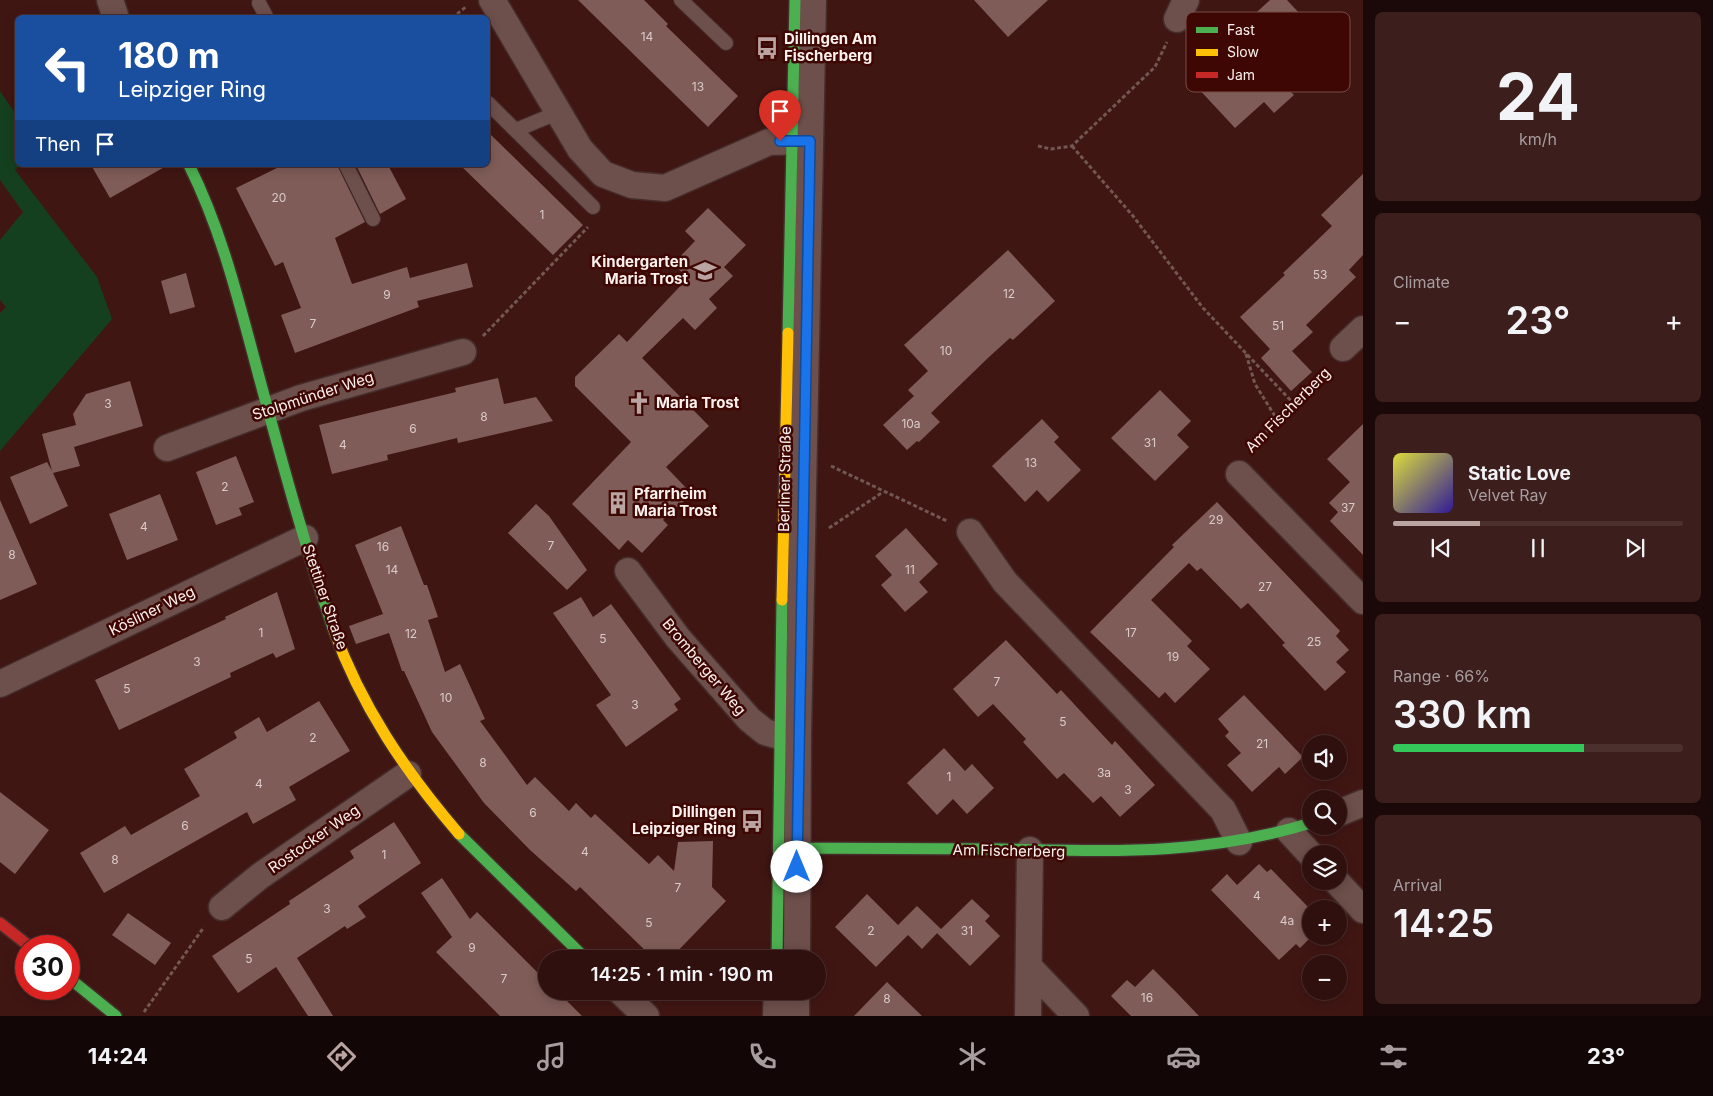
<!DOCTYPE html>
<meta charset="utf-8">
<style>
body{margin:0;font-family:Inter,sans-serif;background:#3c1e1c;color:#f1f3f6;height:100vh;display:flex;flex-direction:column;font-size:19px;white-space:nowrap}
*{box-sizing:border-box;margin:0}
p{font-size:16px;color:#a89d9e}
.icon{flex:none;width:28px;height:28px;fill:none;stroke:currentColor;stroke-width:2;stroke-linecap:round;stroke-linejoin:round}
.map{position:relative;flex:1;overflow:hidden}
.side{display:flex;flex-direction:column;gap:12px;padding:12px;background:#1a0908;width:350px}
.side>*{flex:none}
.banner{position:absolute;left:15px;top:15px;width:475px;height:152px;border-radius:8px;box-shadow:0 2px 12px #0003,0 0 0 1px #4b302e;background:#1a4fa0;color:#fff;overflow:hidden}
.controls{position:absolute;left:1302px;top:735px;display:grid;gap:10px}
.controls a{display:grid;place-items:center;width:45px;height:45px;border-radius:50%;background:#30100e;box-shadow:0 2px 12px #0003,0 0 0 1px #4b302e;font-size:25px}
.speed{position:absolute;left:15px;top:935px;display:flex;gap:10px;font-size:25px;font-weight:700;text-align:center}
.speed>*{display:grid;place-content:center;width:65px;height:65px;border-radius:50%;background:#30100e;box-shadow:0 2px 12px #0003,0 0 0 1px #4b302e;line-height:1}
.speed .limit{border:8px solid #d22;background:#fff;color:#111}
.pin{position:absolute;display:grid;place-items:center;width:42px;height:42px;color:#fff;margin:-51px -21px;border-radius:50% 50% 50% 0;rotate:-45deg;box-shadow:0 0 5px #0007}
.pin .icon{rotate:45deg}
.me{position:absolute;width:55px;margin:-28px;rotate:0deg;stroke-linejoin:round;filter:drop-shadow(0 0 4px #0008)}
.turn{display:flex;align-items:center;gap:18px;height:105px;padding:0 20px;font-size:22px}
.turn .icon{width:65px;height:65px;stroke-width:2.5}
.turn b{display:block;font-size:35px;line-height:42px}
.then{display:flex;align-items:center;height:48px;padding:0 20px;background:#0003;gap:10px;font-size:19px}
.big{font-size:38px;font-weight:600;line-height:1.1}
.side .card{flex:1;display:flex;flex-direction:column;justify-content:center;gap:8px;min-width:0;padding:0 18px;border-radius:8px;background:#3c1e1c}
.side .dial{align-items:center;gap:0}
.dial b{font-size:65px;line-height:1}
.song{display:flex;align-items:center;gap:15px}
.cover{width:60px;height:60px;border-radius:8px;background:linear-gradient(135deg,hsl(60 70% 55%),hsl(250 70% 35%))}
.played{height:5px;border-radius:2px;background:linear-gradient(90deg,#b9a4a1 30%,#4b302e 30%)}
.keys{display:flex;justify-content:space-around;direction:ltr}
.heat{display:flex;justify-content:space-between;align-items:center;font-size:28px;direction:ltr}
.charge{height:8px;border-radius:4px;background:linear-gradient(90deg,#34c759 66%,#4b302e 0)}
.trip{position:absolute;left:538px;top:950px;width:288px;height:50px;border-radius:25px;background:#30100e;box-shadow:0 2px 12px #0003,0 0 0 1px #4b302e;font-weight:600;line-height:50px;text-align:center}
.dock{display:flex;height:80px;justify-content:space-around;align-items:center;background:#130606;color:#a89d9e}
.dock .icon{width:35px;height:35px}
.dock .current{color:#b9a4a1}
.dock b{font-size:22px;color:#f1f3f6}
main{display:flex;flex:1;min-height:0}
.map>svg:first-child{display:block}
.green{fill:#15401f}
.building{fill:#7f5c58}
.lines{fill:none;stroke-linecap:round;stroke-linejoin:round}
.lane-casing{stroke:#452d2b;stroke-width:16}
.street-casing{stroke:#452d2b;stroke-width:29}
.fast-casing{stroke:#452d2b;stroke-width:14}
.slow-casing{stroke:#452d2b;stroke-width:14}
.jam-casing{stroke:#452d2b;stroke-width:14}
.path{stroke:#725753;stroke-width:3;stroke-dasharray:4 2.5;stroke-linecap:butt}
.lane{stroke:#6d4f4b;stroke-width:14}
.street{stroke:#6d4f4b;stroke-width:26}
.fast{stroke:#4caf50;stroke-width:11}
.slow{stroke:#ffc107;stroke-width:11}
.jam{stroke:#c62828;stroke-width:11}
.route-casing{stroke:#114b97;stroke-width:12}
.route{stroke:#1a73e8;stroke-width:9}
.labels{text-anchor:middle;stroke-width:5;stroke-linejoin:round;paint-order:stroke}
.number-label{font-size:12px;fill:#dbcbc8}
.poi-label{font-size:15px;font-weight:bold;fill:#faf0ee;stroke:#3f0703;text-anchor:start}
.street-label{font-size:15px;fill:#faf0ee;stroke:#3f0703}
.key{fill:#3f0703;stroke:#774d4a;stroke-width:1}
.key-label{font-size:14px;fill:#faf0ee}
</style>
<main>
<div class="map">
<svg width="1363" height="1016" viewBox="0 0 1363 1016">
<rect width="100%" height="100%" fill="#401613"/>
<path class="green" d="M0,91L17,116L18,165H20L15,170L97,277L112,319L0,451V313L6,307L0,300V240L23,212L0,180Z"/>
<path class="building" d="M578,0H644L668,24L666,26L738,96L708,127Z
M974,0H1048L1008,37Z
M1270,0H1287L1300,14L1282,31L1309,60L1283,84L1294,95L1274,113L1264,102L1235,128L1196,86L1208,74L1199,65Z
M488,132L583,225L553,255L460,165H488Z
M91,165H168L110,198Z
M283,165H337L365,222L335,238L352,284L407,267L410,278L467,263L473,287L417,301L419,307L295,353L281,315L301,308L283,262L275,266L236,188Z
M356,165H388L406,199L380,214Z
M1363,174V255L1349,270L1356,277L1306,325L1313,332L1292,351L1312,372L1291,391L1261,358L1270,349L1240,317L1285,275L1283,273L1332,226L1321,215Z
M708,208L746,245L724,267L733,276L709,299L717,308L695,330L683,318L642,358L709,426L666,467L692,494L663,520L668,525L642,553L628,540L619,550L572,504L631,442L575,386V377L619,334L627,342L688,278L673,264L695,241L685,231Z
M1008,250L1055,301L1013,340L1010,338L989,357L931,413L940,422L919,442L917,441L907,450L883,425L914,396L908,390L928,371L904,345Z
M186,273L195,307L170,314L161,281Z
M498,378L504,404L536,397L553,421L458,443L457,438L387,455L388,460L332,474L319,425L456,392L455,388Z
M130,381L143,426L74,447L80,466L53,473L68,506L30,524L10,477L47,462L52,471L42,434L76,425L73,414L86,394Z
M1160,390L1191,421L1177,435L1189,447L1155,481L1111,438Z
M1042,419L1059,437L1054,442L1081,470L1048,502L1037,490L1025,502L992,466Z
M1363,424V555L1330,521L1338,512L1329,503L1350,482L1327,459Z
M236,456L254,502L239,508L242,515L216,525L196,472Z
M160,494L178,540L127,560L109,514Z
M0,500L37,584L0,600Z
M1217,502L1340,631L1336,636L1349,650L1336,662L1346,672L1325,691L1282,645L1285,643L1248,603L1241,609L1201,568L1197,571L1189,563L1151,600L1192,641L1187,646L1210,669L1175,703L1165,692L1159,698L1090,632L1174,547L1172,545Z
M536,504L549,516L587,570L567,590L508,533Z
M401,526L424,585H427L438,617L428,620L445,672L460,664L485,719L480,721L527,785L535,777L569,811L576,803L591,818L595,814L649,864L658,855L674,871L678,842L713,841L712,887L726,901L670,959H654L580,887L576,891L530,850L484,803L432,732L404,671H402L389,633L356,644L349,626L383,614L355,545Z
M906,528L938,564L919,582L928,592L905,612L881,585L892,575L875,556Z
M277,592L295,649L276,658L273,653L230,673L231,677L119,730L95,680L226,619L225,617Z
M581,597L593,617L611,604L681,699L674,704L678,710L626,747L596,705L611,695L553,613Z
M1006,640L1057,694L1061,690L1112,745L1115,741L1155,785L1120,817L1101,796L1093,803L1064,773L1057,779L1023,742L1026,739L993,704L978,717L953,689Z
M1244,695L1303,757L1285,774L1279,767L1252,792L1227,765L1241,753L1225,736L1229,732L1218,719Z
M319,701L350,751L289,787L296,800L253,824L247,812L104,893L80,853L125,826L131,835L200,796L184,769L237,738L234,732L259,717L267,732Z
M944,748L965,771L972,764L994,788L967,814L953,799L937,815L907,783Z
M0,792L49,830L15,874L0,862Z
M394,822L421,863L358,906L366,917L347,929L345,926L297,958L333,1016H308L276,967L238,993L212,956L290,904L289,901L354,858L350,851Z
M1259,864L1267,872L1271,869L1311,910L1312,936L1300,948L1296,944L1279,960L1211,890L1227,874L1237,885Z
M442,878L470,919L477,912L546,981V991H557L582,1016H500L436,952L452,937L421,893Z
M867,894L908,935L876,967L835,927Z
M972,899L990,916L985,921L1000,936L970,966L937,933Z
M917,906L941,929L922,949L898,925Z
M128,913L171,943L155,965L112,935Z
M1153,969L1176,992L1199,1016H1131L1111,996L1127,980L1135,987Z
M887,982L922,1016H854Z"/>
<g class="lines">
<defs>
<path id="lane" d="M681,0L726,43
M259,3L267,18
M488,103L593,207
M516,130L557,113
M346,165L373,219"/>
<path id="street" d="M110,0L116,18
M492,0L580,149L603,174L632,185L665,188L769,142L810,141
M1177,19L1186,0
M1343,348L1363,329
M167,448L301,398L463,352
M1239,474L1363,601
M970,532L1005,582L1223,810L1239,842
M628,571L678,638L749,719L765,732L779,736H798
M0,684L305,538
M1339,813L1363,803
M1289,831L1311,855
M1336,881L1363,910
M222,907L260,876L408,774
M797,959L798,736L813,0
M1029,967L1076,1016
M620,991L646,1016
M776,1016L777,991
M796,1016V991
M1028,1016L1030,850"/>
<path id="fast" d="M189,165C222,231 239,302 258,373C281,458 304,544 333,628
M788,333L795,0
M459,834L586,959
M779,848C852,849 926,848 999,849C1111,851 1202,856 1311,823
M777,959L782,600
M69,978L116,1016"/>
<path id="slow" d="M782,600L788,333
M333,628C361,706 405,771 459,834"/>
<path id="jam" d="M0,923L29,946"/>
</defs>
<use href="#lane" class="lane-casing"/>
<use href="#street" class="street-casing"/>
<use href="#fast" class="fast-casing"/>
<use href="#slow" class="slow-casing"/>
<use href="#jam" class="jam-casing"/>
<path class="path" d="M452,18L467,6
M1038,146L1051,149L1072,146L1155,67L1167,42
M1072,146L1133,216L1203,308L1295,405
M483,336L588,227
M1246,354L1255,384L1278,421
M1248,450L1328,370
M831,466L947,521
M829,528L883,492
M144,1012L204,927"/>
<use href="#lane" class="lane"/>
<use href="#street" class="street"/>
<use href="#fast" class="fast"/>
<use href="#slow" class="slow"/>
<use href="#jam" class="jam"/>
</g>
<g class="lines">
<defs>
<path id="route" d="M780,141H810L797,867"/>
</defs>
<use href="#route" class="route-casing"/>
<use href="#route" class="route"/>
</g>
<defs>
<symbol id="bus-bare" viewBox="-9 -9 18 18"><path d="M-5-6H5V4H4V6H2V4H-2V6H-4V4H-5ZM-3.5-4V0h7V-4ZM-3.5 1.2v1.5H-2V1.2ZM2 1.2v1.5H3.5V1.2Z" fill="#b9a4a1" stroke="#3f0703" stroke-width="2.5" paint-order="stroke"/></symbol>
<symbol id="school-bare" viewBox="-9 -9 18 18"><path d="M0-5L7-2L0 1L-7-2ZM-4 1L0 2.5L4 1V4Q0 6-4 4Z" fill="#b9a4a1" stroke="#3f0703" stroke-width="2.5" paint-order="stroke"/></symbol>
<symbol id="church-bare" viewBox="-9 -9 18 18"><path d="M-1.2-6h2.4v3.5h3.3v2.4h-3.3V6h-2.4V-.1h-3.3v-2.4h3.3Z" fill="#b9a4a1" stroke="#3f0703" stroke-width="2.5" paint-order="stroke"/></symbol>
<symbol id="building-bare" viewBox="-9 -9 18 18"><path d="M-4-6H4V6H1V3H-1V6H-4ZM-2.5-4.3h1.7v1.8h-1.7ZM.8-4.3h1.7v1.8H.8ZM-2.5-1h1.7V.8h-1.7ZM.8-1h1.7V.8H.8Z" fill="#b9a4a1" stroke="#3f0703" stroke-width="2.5" paint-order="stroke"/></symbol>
</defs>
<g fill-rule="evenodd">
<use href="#bus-bare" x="751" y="32" width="32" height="32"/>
<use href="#school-bare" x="689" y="255" width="32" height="32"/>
<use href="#church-bare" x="623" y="387" width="32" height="32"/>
<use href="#building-bare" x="602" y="487" width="32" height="32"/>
<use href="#bus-bare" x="736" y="805" width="32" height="32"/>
</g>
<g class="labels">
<g class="number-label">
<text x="647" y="41">14</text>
<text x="698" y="91">13</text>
<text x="279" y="202">20</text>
<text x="542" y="219">1</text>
<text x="1320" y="279">53</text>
<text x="1009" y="298">12</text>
<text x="387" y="299">9</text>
<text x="313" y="328">7</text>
<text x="1278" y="330">51</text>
<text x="946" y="355">10</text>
<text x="108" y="408">3</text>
<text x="484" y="421">8</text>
<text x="911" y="428">10a</text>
<text x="413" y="433">6</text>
<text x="1150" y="447">31</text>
<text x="343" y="449">4</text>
<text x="1031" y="467">13</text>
<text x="225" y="491">2</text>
<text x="1348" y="512">37</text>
<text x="1216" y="524">29</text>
<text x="144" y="531">4</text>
<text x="551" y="550">7</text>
<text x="383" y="551">16</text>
<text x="12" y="559">8</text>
<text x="392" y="574">14</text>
<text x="910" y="574">11</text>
<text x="1265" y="591">27</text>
<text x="261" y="637">1</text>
<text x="1131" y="637">17</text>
<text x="411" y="638">12</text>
<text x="603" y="643">5</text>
<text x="1314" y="646">25</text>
<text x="1173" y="661">19</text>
<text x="197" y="666">3</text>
<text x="997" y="686">7</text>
<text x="127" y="693">5</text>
<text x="446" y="702">10</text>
<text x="635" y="709">3</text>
<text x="1063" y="726">5</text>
<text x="313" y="742">2</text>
<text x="1262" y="748">21</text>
<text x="483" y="767">8</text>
<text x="1104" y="777">3a</text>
<text x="949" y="781">1</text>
<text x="259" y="788">4</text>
<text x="1128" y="794">3</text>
<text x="533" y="817">6</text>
<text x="185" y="830">6</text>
<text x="585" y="856">4</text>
<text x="384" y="859">1</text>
<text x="115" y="864">8</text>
<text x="678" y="892">7</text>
<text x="1257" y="900">4</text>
<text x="327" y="913">3</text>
<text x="1287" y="925">4a</text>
<text x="649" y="927">5</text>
<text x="871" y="935">2</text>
<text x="967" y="935">31</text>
<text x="472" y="952">9</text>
<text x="249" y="963">5</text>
<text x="504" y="983">7</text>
<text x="1147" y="1002">16</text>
<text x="887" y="1003">8</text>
</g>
<g class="poi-label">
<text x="784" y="44">Dillingen Am<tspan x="784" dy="17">Fischerberg</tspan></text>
<text x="688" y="267" text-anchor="end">Kindergarten<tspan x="688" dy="17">Maria Trost</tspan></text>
<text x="656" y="408">Maria Trost</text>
<text x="634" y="499">Pfarrheim<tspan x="634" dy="17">Maria Trost</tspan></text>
<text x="736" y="817" text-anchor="end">Dillingen<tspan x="736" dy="17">Leipziger Ring</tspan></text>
</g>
<g class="street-label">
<text transform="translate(313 396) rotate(-18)" y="5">Stolpmünder Weg</text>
<text transform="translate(1288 410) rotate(-45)" y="5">Am Fischerberg</text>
<text transform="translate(785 479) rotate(-89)" y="5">Berliner Straße</text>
<text transform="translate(325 597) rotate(71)" y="5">Stettiner Straße</text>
<text transform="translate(152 611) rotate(-26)" y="5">Kösliner Weg</text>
<text transform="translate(704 667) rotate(50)" y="5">Bromberger Weg</text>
<text transform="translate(314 839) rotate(-35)" y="5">Rostocker Weg</text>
<text transform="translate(1009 851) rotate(1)" y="5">Am Fischerberg</text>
</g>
</g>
<rect x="1186" y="12" width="164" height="80" rx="8" class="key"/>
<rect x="1196" y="27" width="22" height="6" fill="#4caf50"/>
<rect x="1196" y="49" width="22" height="7" fill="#ffc107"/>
<rect x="1196" y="72" width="22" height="6" fill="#c62828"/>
<g class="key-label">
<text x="1227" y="35">Fast</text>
<text x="1227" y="57">Slow</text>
<text x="1227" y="80">Jam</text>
</g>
</svg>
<div class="controls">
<a><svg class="icon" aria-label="sound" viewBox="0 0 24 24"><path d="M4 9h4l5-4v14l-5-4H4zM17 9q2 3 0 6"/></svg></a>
<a><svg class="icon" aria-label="search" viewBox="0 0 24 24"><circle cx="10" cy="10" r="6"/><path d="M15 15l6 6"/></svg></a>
<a><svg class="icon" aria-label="layers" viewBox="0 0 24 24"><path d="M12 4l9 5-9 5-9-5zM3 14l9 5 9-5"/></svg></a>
<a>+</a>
<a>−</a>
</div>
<div class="speed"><div class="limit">30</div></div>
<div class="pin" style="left:780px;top:141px;background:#d93025"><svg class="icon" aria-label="arrive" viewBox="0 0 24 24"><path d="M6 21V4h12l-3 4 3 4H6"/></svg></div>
<svg class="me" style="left:797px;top:867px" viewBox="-20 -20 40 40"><circle r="19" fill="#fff"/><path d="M0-13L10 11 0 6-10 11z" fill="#1a73e8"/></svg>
<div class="trip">14:25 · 1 min · 190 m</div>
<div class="banner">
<div class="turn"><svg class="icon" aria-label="left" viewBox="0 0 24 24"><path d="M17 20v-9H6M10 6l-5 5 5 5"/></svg><div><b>180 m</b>Leipziger Ring</div></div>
<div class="then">Then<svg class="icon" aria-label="arrive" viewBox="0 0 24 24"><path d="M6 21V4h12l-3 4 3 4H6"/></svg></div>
</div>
</div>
<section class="side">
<div class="card dial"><b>24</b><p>km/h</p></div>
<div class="card"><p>Climate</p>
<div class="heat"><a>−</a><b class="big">23°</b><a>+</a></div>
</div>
<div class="card">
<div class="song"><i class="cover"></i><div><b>Static Love</b><p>Velvet Ray</p></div></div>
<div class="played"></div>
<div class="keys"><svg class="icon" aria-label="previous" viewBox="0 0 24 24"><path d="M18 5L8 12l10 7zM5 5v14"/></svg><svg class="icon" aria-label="pause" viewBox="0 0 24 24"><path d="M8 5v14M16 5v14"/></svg><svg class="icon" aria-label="next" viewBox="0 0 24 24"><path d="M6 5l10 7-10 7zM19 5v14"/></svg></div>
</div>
<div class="card"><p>Range · 66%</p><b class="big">330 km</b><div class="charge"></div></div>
<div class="card"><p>Arrival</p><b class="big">14:25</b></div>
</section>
</main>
<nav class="dock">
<b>14:24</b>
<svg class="icon current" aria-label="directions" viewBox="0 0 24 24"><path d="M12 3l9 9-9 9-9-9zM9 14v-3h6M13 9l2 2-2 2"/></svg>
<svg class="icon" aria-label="music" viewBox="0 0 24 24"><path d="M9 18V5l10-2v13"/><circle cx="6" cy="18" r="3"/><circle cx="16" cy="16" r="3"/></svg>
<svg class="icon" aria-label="phone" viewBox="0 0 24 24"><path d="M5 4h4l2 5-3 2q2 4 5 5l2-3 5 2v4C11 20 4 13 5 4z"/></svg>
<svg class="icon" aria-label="climate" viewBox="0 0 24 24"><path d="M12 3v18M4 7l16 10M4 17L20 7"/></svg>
<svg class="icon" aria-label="car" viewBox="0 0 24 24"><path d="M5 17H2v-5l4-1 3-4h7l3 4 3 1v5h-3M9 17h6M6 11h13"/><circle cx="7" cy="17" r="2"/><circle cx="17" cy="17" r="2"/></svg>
<svg class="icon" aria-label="filters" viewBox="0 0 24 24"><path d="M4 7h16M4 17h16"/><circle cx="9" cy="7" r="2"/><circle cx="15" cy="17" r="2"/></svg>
<b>23°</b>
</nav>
